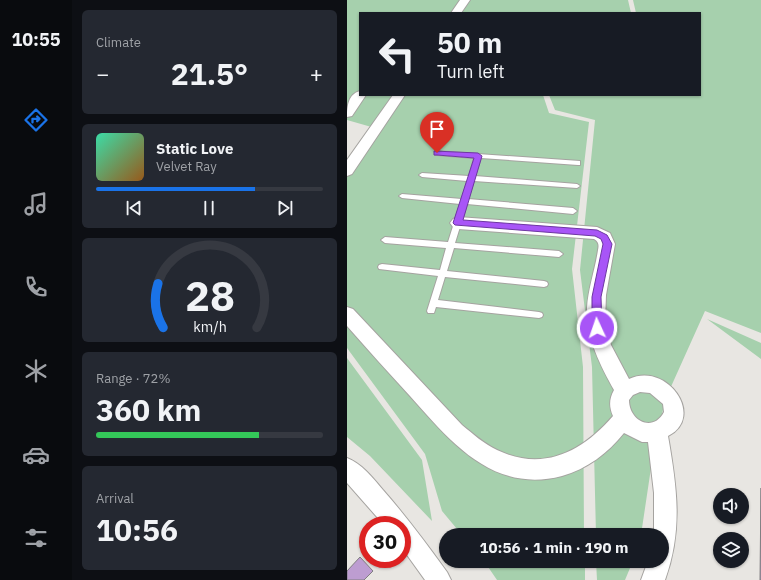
<!DOCTYPE html>
<meta charset="utf-8">
<style>
body{margin:0;font-family:"IBM Plex Sans",sans-serif;background:#242831;color:#f1f3f6;height:100vh;display:flex;flex-direction:column;font-size:15px;white-space:nowrap}
*{box-sizing:border-box;margin:0}
p{font-size:13px;color:#9ea1a6}
.icon{flex:none;width:22px;height:22px;fill:none;stroke:currentColor;stroke-width:2;stroke-linecap:round;stroke-linejoin:round}
.map{position:relative;flex:1;overflow:hidden}
.side{display:flex;flex-direction:column;gap:10px;padding:10px;background:#0d0f14;width:275px}
.side>*{flex:none}
.guide{position:absolute;left:12px;top:12px;width:342px;height:84px;border-radius:0px;box-shadow:0 1px 3px #0004;background:#171b24;color:#f1f3f6;overflow:hidden}
.fabs{position:absolute;left:366px;top:488px;display:grid;gap:8px}
.fabs a{display:grid;place-items:center;width:36px;height:36px;border-radius:50%;background:#171b24;box-shadow:0 1px 3px #0004;font-size:20px}
.speed{position:absolute;left:12px;top:516px;display:flex;gap:8px;font-size:20px;font-weight:700;text-align:center}
.speed>*{display:grid;place-content:center;width:52px;height:52px;border-radius:50%;background:#171b24;box-shadow:0 1px 3px #0004;line-height:1}
.speed .limit{border:6px solid #d22;background:#fff;color:#111}
.pin{position:absolute;display:grid;place-items:center;width:34px;height:34px;color:#fff;margin:-41px -17px;border-radius:50% 50% 50% 0;rotate:-45deg;box-shadow:0 0 4px #0007}
.pin .icon{rotate:45deg}
.me{position:absolute;width:44px;margin:-22px;rotate:357deg;stroke-linejoin:round;filter:drop-shadow(0 0 3px #0008)}
.turn{display:flex;align-items:center;gap:14px;height:84px;padding:0 12px;font-size:18px}
.turn .icon{width:52px;height:52px;stroke-width:2.5}
.turn b{display:block;font-size:28px;line-height:34px}
.big{font-size:30px;font-weight:700;line-height:1.1}
.side .widget{flex:1;display:flex;flex-direction:column;justify-content:center;gap:6px;min-width:0;padding:0 14px;border-radius:6px;background:#242831}
.side .dial{align-items:center;gap:0}
.dial svg{height:104px;overflow:visible;fill:none;stroke:#363941;stroke-width:7;stroke-linecap:round;text-anchor:middle}
.dial text{fill:#f1f3f6;stroke:none}
.song{display:flex;align-items:center;gap:12px}
.cover{width:48px;height:48px;border-radius:6px;background:linear-gradient(135deg,hsl(160 70% 55%),hsl(30 70% 35%))}
.played{height:4px;border-radius:2px;background:linear-gradient(90deg,#1a73e8 70%,#363941 70%)}
.keys{display:flex;justify-content:space-around;direction:ltr}
.heat{display:flex;justify-content:space-between;align-items:center;font-size:22px;direction:ltr}
.charge{height:6px;border-radius:3px;background:linear-gradient(90deg,#34c759 72%,#363941 0)}
.trip{position:absolute;left:92px;top:528px;width:230px;height:40px;border-radius:20px;background:#171b24;box-shadow:0 1px 3px #0004;font-weight:700;line-height:40px;text-align:center}
main{display:flex;flex:1;min-height:0}
.menu{display:flex;flex-direction:column;width:72px;justify-content:space-around;align-items:center;background:#090b0e;color:#9ea1a6}
.menu .icon{width:28px;height:28px}
.menu .selected{color:#1a73e8}
.menu b{font-size:18px;color:#f1f3f6}
.map>svg:first-child{display:block}
.green{fill:#a6d0ad}
.building{fill:#bd9dd1;stroke:#807e81}
.lines{fill:none;stroke-linecap:round;stroke-linejoin:round}
.lane-casing{stroke:#a5a3a0;stroke-width:2}
.street-casing{stroke:#a5a3a0;stroke-width:2}
.lane{fill:#fff;fill-rule:evenodd}
.street{fill:#fff;fill-rule:evenodd}
.route{fill:#a855f7;stroke:#6d37a1}
</style>
<main>
<nav class="menu">
<b>10:55</b>
<svg class="icon selected" aria-label="directions" viewBox="0 0 24 24"><path d="M12 3l9 9-9 9-9-9zM9 14v-3h6M13 9l2 2-2 2"/></svg>
<svg class="icon" aria-label="music" viewBox="0 0 24 24"><path d="M9 18V5l10-2v13"/><circle cx="6" cy="18" r="3"/><circle cx="16" cy="16" r="3"/></svg>
<svg class="icon" aria-label="phone" viewBox="0 0 24 24"><path d="M5 4h4l2 5-3 2q2 4 5 5l2-3 5 2v4C11 20 4 13 5 4z"/></svg>
<svg class="icon" aria-label="climate" viewBox="0 0 24 24"><path d="M12 3v18M4 7l16 10M4 17L20 7"/></svg>
<svg class="icon" aria-label="car" viewBox="0 0 24 24"><path d="M5 17H2v-5l4-1 3-4h7l3 4 3 1v5h-3M9 17h6M6 11h13"/><circle cx="7" cy="17" r="2"/><circle cx="17" cy="17" r="2"/></svg>
<svg class="icon" aria-label="filters" viewBox="0 0 24 24"><path d="M4 7h16M4 17h16"/><circle cx="9" cy="7" r="2"/><circle cx="15" cy="17" r="2"/></svg>
</nav>
<section class="side">
<div class="widget"><p>Climate</p>
<div class="heat"><a>−</a><b class="big">21.5°</b><a>+</a></div>
</div>
<div class="widget">
<div class="song"><i class="cover"></i><div><b>Static Love</b><p>Velvet Ray</p></div></div>
<div class="played"></div>
<div class="keys"><svg class="icon" aria-label="previous" viewBox="0 0 24 24"><path d="M18 5L8 12l10 7zM5 5v14"/></svg><svg class="icon" aria-label="pause" viewBox="0 0 24 24"><path d="M8 5v14M16 5v14"/></svg><svg class="icon" aria-label="next" viewBox="0 0 24 24"><path d="M6 5l10 7-10 7zM19 5v14"/></svg></div>
</div>
<div class="widget dial"><svg viewBox="0 0 100 80">
<path d="M14 69A42 42 0 1 1 86 69"/>
<path d="M14 69A42 42 0 0 1 10 35" stroke="#1a73e8"/>
<text x="50" y="56" font-size="32" font-weight="700">28</text>
<text x="50" y="72" font-size="11">km/h</text>
</svg></div>
<div class="widget"><p>Range · 72%</p><b class="big">360 km</b><div class="charge"></div></div>
<div class="widget"><p>Arrival</p><b class="big">10:56</b></div>
</section>
<div class="map">
<svg width="414" height="580" viewBox="0 0 414 580">
<rect width="100%" height="100%" fill="#e8e6e2"/>
<path class="green" d="M0,0H281L284,13H13V95H196L202,113L242,122L225,269L236,367L237,535H115L95,511L78,454L0,348V172L28,128L0,120Z
M286,0H414V333L358,311L318,400L304,468L294,535H249L245,367L233,270L248,120L208,110L202,95H353V13H289Z
M360,319L414,343V359Z
M0,358L75,460L85,521L23,456L0,437Z
M137,561H238V580H150Z
M249,561H286L278,580H250Z"/>
<path class="building" d="M414,488V580H413Z
M13,557L26,571L17,580H0V571Z"/>
<g class="lines">
<defs>
<path id="lane" d="M88,151L233,161V165H231L134,158L128,176L230,184L233,186L230,188L127,181L121,199L226,208L230,211L226,214L120,204L108,243L212,251L216,254L212,257L107,248L100,271L197,281L200,282L201,284L200,286L197,287L98,277L91,300L192,312L195,313L196,315L195,317L192,318L89,307L87,313H81L80,311L91,276L32,269L31,267L32,265L35,264L93,270L99,248L38,243L34,240L38,237L101,242L113,204L55,198L52,196L55,194L115,199L120,181L75,177L72,175L75,173L122,176L127,158L90,155H88Z"/>
<path id="street" d="M113,0H123L114,13H104Z
M13,91V95H19L5,116L0,117C0,107 1,94 13,91Z
M46,95H58L5,174L0,176V160Z
M111,217L250,227L263,233L268,244L259,295L258,321L264,345L282,379C320,361 359,417 321,436C330,488 336,530 318,580H294L301,561H315V535H307V493L301,442H295L277,433C261,453 240,469 215,476C146,494 104,442 63,396C42,373 21,350 0,326V307L6,309L115,425C126,434 137,444 150,450C196,472 235,452 266,416C262,407 262,399 267,390C253,365 239,337 240,308C241,289 248,270 251,250C252,245 252,242 247,239L111,229L106,227L103,223L106,219ZM293,392L303,393L316,404L317,412C306,433 282,421 282,400L286,395Z
M0,458C15,464 26,478 36,490C59,516 79,543 100,572L104,580H78L55,548V525H37L0,483Z"/>
</defs>
<use href="#lane" class="lane-casing"/>
<use href="#street" class="street-casing"/>
<use href="#lane" class="lane"/>
<use href="#street" class="street"/>
</g>
<path class="route" d="M87,151L131,153L135,156L116,220L250,230L260,235L265,244L254,297L255,328L253,331H247L245,328V297L256,244L254,239L248,236L108,225L106,223L127,158L90,155H87Z"/>
</svg>
<div class="fabs">
<a><svg class="icon" aria-label="sound" viewBox="0 0 24 24"><path d="M4 9h4l5-4v14l-5-4H4zM17 9q2 3 0 6"/></svg></a>
<a><svg class="icon" aria-label="layers" viewBox="0 0 24 24"><path d="M12 4l9 5-9 5-9-5zM3 14l9 5 9-5"/></svg></a>
</div>
<div class="speed"><div class="limit">30</div></div>
<div class="pin" style="left:90px;top:153px;background:#d93025"><svg class="icon" aria-label="arrive" viewBox="0 0 24 24"><path d="M6 21V4h12l-3 4 3 4H6"/></svg></div>
<svg class="me" style="left:250px;top:328px" viewBox="-20 -20 40 40"><circle r="17" fill="#a855f7" stroke="#fff" stroke-width="3"/><path d="M0-11L8 9 0 5-8 9z" fill="#fff"/></svg>
<div class="trip">10:56 · 1 min · 190 m</div>
<div class="guide">
<div class="turn"><svg class="icon" aria-label="left" viewBox="0 0 24 24"><path d="M17 20v-9H6M10 6l-5 5 5 5"/></svg><div><b>50 m</b>Turn left</div></div>
</div>
</div>
</main>
